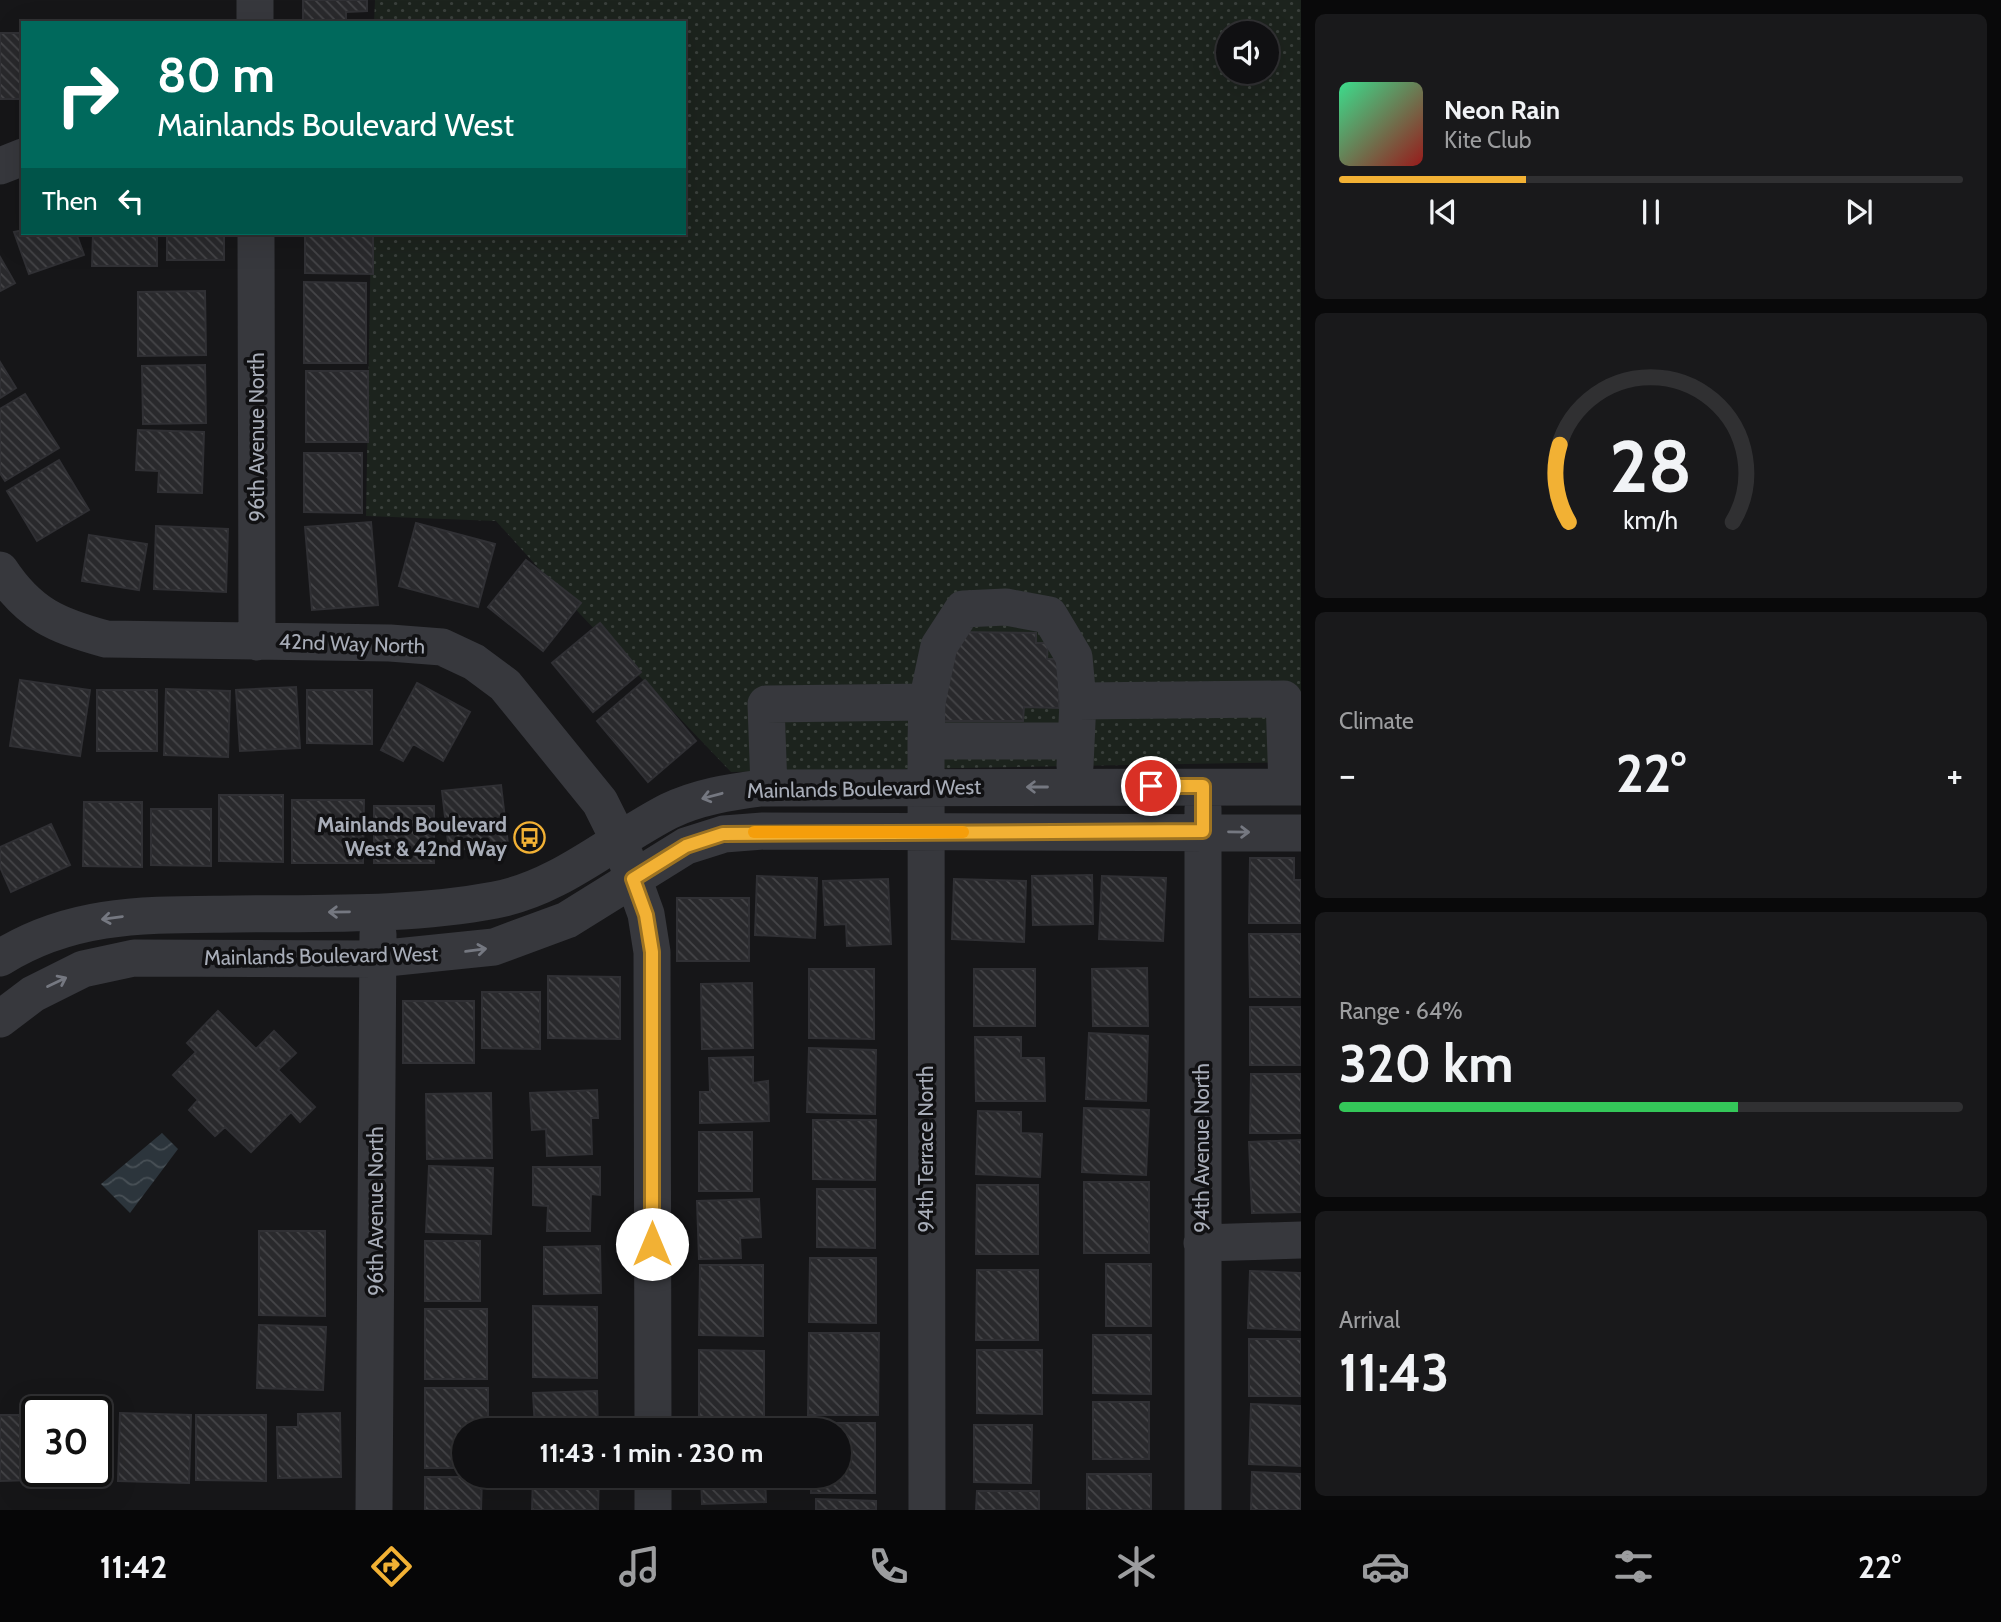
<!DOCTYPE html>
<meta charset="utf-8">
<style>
body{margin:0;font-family:Cabin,sans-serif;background:#19191b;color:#f1f3f6;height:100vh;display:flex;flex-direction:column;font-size:26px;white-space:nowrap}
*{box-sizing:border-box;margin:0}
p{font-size:23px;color:#9c9d9f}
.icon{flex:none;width:38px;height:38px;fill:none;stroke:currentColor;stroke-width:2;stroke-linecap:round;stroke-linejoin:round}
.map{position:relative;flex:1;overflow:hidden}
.panel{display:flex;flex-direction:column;gap:14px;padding:14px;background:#09090a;width:700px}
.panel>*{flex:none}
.top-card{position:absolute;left:21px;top:21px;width:665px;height:214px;border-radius:0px;box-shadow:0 7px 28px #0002,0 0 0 2px #303032;background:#00695c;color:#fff;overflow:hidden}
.controls{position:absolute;left:1216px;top:21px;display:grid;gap:14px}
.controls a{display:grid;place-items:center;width:63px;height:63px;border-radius:50%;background:#101012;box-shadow:0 7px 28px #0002,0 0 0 2px #303032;font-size:35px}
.speed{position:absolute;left:21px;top:1396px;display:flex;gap:14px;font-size:35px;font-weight:700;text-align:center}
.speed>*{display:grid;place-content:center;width:91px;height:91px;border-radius:50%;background:#101012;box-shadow:0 7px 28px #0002,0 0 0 2px #303032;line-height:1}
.speed .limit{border:4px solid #111;border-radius:10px;background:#fff;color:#111}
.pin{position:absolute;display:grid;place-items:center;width:60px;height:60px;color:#fff;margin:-30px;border:4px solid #fff;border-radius:50%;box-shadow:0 2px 7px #0007}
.me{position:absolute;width:77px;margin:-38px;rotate:0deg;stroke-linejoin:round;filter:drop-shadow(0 0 5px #0008)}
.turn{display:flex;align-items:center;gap:24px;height:147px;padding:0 21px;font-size:32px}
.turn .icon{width:91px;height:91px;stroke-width:2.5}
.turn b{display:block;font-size:49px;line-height:60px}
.then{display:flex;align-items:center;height:66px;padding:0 21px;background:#0003;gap:14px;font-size:26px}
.big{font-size:52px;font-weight:800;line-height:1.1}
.panel .tile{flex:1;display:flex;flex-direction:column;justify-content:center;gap:10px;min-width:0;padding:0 24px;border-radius:10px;background:#19191b}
.panel .dial{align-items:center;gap:0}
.dial svg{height:182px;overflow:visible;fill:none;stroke:#303032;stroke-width:7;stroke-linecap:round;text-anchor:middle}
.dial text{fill:#f1f3f6;stroke:none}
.song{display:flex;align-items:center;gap:21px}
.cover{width:84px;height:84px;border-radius:10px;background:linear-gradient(135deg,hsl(150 70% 55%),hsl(0 70% 35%))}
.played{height:7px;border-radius:4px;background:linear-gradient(90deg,#f2b134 30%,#303032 30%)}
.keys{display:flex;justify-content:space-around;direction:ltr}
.heat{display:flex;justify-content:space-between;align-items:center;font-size:38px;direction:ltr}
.charge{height:10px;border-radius:5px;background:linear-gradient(90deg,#34c759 64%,#303032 0)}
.trip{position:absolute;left:452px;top:1418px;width:399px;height:70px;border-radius:35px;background:#101012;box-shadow:0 7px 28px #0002,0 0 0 2px #303032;font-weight:800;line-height:70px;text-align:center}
.tab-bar{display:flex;height:112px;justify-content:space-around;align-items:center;background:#060607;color:#9c9d9f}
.tab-bar .icon{width:49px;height:49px}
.tab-bar .current{color:#f2b134}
.tab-bar b{font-size:32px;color:#f1f3f6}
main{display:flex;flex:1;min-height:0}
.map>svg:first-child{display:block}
.grass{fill:url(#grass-dots);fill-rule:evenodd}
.water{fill:url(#water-waves)}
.building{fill:url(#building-back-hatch);stroke:#303034;stroke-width:2}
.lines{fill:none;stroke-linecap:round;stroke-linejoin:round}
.minor{stroke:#37383d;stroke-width:37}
.oneway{stroke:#757881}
.route-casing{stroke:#9d7322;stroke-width:18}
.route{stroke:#f2b134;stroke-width:12}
.slow{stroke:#f59e0b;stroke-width:12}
.labels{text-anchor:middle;stroke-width:7;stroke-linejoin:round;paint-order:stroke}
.street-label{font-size:21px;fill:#a8adb8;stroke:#111113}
.poi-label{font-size:21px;font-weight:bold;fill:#a8adb8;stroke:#111113;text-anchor:end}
</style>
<main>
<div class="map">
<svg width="1301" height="1510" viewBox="0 0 1301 1510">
<defs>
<pattern id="grass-dots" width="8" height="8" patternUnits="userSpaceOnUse" patternTransform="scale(1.75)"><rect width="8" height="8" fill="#1c231d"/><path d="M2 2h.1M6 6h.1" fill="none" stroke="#3a403c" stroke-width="1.8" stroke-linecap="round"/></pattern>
<pattern id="water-waves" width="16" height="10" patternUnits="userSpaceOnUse" patternTransform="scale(1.75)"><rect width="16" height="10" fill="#2c353c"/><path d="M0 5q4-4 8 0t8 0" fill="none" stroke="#485056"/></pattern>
<pattern id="building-back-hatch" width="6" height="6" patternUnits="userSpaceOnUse" patternTransform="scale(1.75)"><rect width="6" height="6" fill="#29292c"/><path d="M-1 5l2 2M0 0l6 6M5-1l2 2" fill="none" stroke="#454548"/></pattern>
</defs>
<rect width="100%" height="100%" fill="#161618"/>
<path class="grass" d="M375,0H1301V762L731,772L580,614L496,521L366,516L371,233H684V23H374ZM1228,33H1267V72H1228Z"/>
<path class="water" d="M162,1133L178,1149L130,1213L101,1184Z"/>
<path class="building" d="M303,0H367V11L346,12V23H303Z
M0,33H23V99H0Z
M23,230V233H76L84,255L29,274L14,232Z
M93,233H157V266H92Z
M167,233H224V260H167Z
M305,233H373V274L305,273Z
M0,257L15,283L0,291Z
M304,282L366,283V363H304Z
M205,291L206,355L138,356V292Z
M0,362L16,388L0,398Z
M205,365L206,423L143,424L142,366Z
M306,371H368V442H306Z
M25,394L59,448L5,481L0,473V409Z
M138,430L204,432L202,493L158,492L159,471L136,470Z
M304,453H362V513L304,512Z
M59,460L89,510L37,541L7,491Z
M371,522L378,605L312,610L305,527Z
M416,523L495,544L478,607L399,586Z
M156,526L228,529L226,592L154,589Z
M89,535L147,544L139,590L82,581Z
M526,560L581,603L543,651L488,607Z
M600,623L641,672L593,712L552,663Z
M955,632L1036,633V643H1048L1047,659H1059V708L1024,707L1023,721H943L949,647Z
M20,680L90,690L80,756L10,746Z
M645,680L696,741L648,782L597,721Z
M417,683L470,712L443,761L413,744L403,761L381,750Z
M296,687L300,748L240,751L236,690Z
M166,689L230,691L228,757L164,755Z
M97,690H157V751H97Z
M307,690H372V744L307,743Z
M501,785L508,844L449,851L442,791Z
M219,795H283V862L219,861Z
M292,800H364L363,863H292Z
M84,802H142V867L83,866Z
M374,806H434V863H374Z
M151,809H211V866L151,865Z
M51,824L70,865L11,892L0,867V847Z
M1250,858H1294V880H1301V923H1249Z
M1092,875L1093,924L1033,925L1032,876Z
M757,876L817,878L815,938L755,935Z
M1102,876L1166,878L1163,941L1099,939Z
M888,879L891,944L847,946L846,924L825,925L823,881Z
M954,879L1026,881L1024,942L952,939Z
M677,898H749V961H677Z
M1249,934H1301V997H1250Z
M1147,968L1148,1026H1093L1092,969Z
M809,969H874V1039L809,1038Z
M974,969H1035V1026H974Z
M548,976L620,977V1039L548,1038Z
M752,983L753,1048L702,1049L701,984Z
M482,992H540V1049L482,1048Z
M403,1001H474V1063H403Z
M1250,1007H1301V1065H1250Z
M218,1011L256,1049L274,1031L296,1053L278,1070L315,1107L300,1122L291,1112L251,1152L225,1127L215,1136L189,1110L198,1100L173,1075L196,1052L187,1043Z
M1089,1033L1148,1036L1146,1101L1086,1099Z
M975,1037H1021V1058H1044L1045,1101H976Z
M809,1048L876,1050L875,1114L807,1112Z
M753,1057V1083L768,1081L769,1121L700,1123V1092H710L709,1058Z
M1251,1074H1301V1133H1250Z
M597,1090L598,1118H591L592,1154L547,1156L546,1129L532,1130L530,1093Z
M491,1093L492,1158L427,1159L426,1094Z
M1084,1108L1149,1110L1146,1175L1082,1172Z
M978,1111L1021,1112V1133L1042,1134L1040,1177L976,1174Z
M813,1120H876L875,1180L813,1179Z
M699,1132H752V1191H699Z
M1301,1140V1212L1252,1213L1249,1142Z
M429,1166L493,1168L491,1234L426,1232Z
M533,1167H600V1195L591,1194L590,1231H547L548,1206L533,1205Z
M1084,1182H1149V1253H1084Z
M977,1185H1038V1254H976Z
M817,1189H875V1248L817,1247Z
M759,1199L761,1237L740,1238L741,1258L699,1259L697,1201Z
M259,1231H325V1316L259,1315Z
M425,1241H480V1301H425Z
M600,1246L601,1293L544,1294V1247Z
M810,1258H876V1323L809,1322Z
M1106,1264H1151V1326H1106Z
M700,1265H763V1336L699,1335Z
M977,1270H1038V1340H976Z
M1250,1271L1301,1273V1330L1248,1328Z
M533,1306L597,1307V1378L533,1377Z
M425,1309H487V1379H425Z
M259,1325L326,1327L323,1390L257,1388Z
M809,1333H879L878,1415H808Z
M1093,1335H1151V1394L1093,1393Z
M1249,1339H1301V1396H1249Z
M699,1350L764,1351V1419L699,1418Z
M977,1350H1042V1414L977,1413Z
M425,1388H488V1430H464V1468H425Z
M597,1391L598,1430H535L533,1393Z
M1093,1402H1149V1459H1093Z
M1251,1404L1301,1406V1466L1249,1464Z
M120,1413L191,1415L189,1483L118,1481Z
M340,1413L341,1477L278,1478L277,1427H298V1414Z
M0,1415H33L34,1480L0,1481Z
M196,1415H266V1481L196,1480Z
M811,1423H875V1493H811V1475H838V1430H811Z
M974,1425H1032L1031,1483L974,1482Z
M96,1439H110V1481L43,1480V1472H96Z
M1252,1472L1301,1474V1510H1251Z
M1087,1474H1151V1510H1087Z
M533,1475H599L598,1510H532Z
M701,1475H765L766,1502L702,1504Z
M425,1477H482L481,1510H425Z
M977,1491H1039V1510H976Z
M816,1499L876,1501V1510H816Z"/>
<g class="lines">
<path class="minor" d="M255,0V23
M0,166L23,157
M256,233L257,642
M0,570C29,614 57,626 106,639L390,643L442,647L474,662L505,685L600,802L620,842L646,914L652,952L653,1430
M927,702L939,646L963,609L1006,607L1049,615L1074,657L1078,701
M1075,766L1078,701L1284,699L1287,787
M769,788L766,704L927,702L926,741
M1203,808V1510
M0,958C75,911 151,915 236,914C322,913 410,916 495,900C560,888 612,840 669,811C698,797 730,792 761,788L1301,787
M0,1019L33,994L83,969L134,958L377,959L494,947L567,920L686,846L724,834L763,831L1301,833
M1202,1243L1301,1240
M653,1475V1510
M374,1510L378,934
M927,1510L926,741H1076"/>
</g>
<defs><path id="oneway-shaft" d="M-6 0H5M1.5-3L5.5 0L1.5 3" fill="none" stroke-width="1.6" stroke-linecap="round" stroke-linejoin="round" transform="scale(1.75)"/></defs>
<g class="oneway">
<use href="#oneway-shaft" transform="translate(1037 787) rotate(180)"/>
<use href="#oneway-shaft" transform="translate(712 796) rotate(165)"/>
<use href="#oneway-shaft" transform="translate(1239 832) rotate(1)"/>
<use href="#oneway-shaft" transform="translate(339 912) rotate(179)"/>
<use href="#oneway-shaft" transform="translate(112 918) rotate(172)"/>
<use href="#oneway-shaft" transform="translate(476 950) rotate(-8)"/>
<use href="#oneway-shaft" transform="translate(57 982) rotate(-26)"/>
</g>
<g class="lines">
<defs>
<path id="route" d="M652,1244V952L646,915L633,879L686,846L723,834L1203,831V786H1151"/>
</defs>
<use href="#route" class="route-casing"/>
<use href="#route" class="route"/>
<path class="slow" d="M754,832H963"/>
</g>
<defs>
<symbol id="bus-ring" viewBox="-11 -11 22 22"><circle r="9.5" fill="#111113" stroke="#f2b134" stroke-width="1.5"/><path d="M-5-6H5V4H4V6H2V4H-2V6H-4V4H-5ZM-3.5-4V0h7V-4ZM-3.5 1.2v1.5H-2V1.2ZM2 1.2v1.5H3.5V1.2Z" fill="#f2b134"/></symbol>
</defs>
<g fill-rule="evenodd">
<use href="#bus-ring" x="512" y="820" width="35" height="35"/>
</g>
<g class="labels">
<g class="street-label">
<text transform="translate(257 437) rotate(-90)" y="7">96th Avenue North</text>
<text transform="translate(352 644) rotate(2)" y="7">42nd Way North</text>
<text transform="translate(864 789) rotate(-1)" y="7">Mainlands Boulevard West</text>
<text transform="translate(321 956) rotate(-1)" y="7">Mainlands Boulevard West</text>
<text transform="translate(1202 1148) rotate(-90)" y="7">94th Avenue North</text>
<text transform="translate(926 1149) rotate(-90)" y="7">94th Terrace North</text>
<text transform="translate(376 1211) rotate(-90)" y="7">96th Avenue North</text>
</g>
<g class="poi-label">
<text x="507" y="832">Mainlands Boulevard<tspan x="507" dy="24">West &amp; 42nd Way</tspan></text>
</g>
</g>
</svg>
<div class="controls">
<a><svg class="icon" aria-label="sound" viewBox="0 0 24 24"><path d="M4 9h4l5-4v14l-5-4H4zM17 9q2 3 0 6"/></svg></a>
</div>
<div class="speed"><div class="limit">30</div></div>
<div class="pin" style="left:1151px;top:786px;background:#d93025"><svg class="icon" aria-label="arrive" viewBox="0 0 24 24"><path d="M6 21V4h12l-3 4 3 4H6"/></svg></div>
<svg class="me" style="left:652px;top:1244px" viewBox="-20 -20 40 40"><circle r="19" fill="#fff"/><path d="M0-13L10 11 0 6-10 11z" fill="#f2b134"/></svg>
<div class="trip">11:43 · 1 min · 230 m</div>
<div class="top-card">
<div class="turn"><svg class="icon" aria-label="right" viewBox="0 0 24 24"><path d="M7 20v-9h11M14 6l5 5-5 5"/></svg><div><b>80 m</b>Mainlands Boulevard West</div></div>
<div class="then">Then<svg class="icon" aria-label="left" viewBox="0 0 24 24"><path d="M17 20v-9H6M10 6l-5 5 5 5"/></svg></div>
</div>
</div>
<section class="panel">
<div class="tile">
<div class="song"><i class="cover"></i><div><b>Neon Rain</b><p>Kite Club</p></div></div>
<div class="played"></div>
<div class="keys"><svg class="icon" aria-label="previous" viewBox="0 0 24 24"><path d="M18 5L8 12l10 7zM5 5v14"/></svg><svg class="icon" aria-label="pause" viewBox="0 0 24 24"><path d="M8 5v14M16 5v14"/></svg><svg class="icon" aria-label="next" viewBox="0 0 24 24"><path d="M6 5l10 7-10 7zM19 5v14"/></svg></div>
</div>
<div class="tile dial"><svg viewBox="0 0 100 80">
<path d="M14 69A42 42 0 1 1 86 69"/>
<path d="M14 69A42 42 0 0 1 10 35" stroke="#f2b134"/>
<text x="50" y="56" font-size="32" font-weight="700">28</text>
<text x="50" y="72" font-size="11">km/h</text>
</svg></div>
<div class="tile"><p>Climate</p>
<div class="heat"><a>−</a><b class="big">22°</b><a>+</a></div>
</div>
<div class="tile"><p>Range · 64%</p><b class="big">320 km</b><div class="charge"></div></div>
<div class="tile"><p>Arrival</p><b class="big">11:43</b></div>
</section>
</main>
<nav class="tab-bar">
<b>11:42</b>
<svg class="icon current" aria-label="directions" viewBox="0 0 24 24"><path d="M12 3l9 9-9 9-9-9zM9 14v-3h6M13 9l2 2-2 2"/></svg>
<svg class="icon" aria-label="music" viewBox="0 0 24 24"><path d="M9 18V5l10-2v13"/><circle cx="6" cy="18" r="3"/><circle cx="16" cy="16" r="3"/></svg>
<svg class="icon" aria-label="phone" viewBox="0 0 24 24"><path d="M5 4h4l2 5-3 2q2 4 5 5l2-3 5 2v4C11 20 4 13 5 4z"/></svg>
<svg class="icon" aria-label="climate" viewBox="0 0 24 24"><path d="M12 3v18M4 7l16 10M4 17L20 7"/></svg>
<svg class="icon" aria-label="car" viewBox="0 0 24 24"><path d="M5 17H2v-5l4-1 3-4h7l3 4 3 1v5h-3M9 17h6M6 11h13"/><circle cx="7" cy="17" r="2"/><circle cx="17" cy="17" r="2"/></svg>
<svg class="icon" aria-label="filters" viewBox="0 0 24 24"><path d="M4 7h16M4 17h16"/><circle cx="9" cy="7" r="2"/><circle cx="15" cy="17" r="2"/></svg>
<b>22°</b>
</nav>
